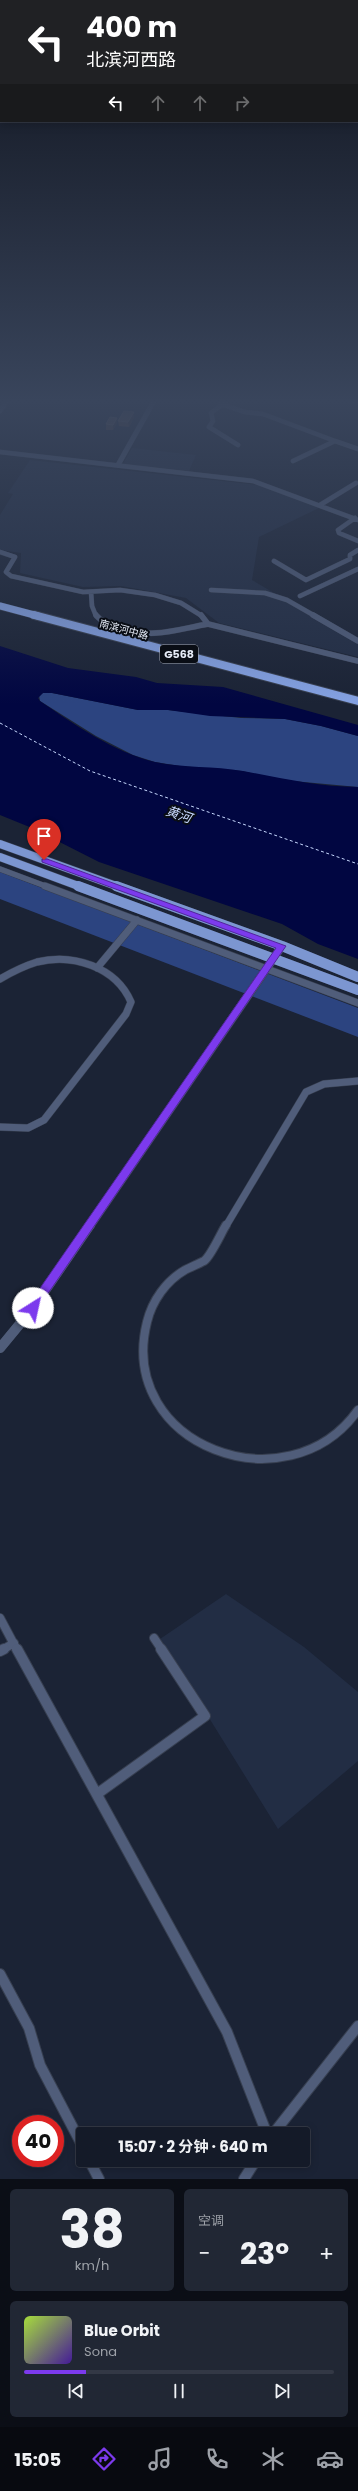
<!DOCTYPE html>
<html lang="zh">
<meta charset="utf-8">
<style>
body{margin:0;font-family:Poppins,"Noto Sans SC",sans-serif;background:#212734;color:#f1f3f6;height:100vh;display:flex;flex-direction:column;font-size:15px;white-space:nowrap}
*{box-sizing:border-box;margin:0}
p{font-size:13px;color:#9da1a8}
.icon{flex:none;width:22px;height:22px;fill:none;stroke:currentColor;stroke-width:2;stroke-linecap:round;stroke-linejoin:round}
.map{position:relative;height:2179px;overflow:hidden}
.side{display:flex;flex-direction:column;gap:10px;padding:10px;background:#0b0e16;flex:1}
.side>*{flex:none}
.top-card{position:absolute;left:0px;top:0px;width:358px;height:122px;box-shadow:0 2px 10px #0003,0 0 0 1px #333845;background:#202124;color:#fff;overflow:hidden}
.speed{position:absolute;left:12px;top:2115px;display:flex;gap:8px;font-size:20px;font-weight:700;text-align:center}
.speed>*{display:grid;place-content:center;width:52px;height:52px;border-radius:50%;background:#141a28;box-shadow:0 2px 10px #0003,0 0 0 1px #333845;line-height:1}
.speed .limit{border:6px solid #d22;background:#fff;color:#111}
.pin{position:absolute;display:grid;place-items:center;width:34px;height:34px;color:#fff;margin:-41px -17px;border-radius:50% 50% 50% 0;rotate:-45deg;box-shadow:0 0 4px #0007}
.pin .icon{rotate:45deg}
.me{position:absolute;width:44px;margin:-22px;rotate:35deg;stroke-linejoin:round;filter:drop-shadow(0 0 3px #0008)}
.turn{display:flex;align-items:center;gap:14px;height:84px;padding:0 20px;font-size:18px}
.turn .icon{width:52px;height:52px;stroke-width:2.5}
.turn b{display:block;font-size:28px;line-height:34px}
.lanes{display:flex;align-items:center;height:38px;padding:0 20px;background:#0003;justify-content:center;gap:20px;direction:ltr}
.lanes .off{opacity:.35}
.big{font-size:30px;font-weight:700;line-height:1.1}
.side .tile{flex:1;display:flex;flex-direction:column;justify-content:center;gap:6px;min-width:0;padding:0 14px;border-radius:6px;background:#212734}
.side .dial{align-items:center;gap:0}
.dial b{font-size:52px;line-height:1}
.song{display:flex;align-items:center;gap:12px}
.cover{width:48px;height:48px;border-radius:6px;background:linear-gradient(135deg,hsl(80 70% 55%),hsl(260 70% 35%))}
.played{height:4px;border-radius:2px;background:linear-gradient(90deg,#7c3aed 20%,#333845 20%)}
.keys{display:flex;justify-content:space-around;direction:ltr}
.heat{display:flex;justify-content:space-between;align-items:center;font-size:22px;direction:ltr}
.side .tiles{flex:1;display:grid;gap:10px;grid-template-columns:1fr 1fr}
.tile:last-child{grid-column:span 2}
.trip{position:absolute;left:76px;top:2127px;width:234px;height:40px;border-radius:4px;background:#141a28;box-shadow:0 2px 10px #0003,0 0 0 1px #333845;font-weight:700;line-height:40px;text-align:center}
.dock{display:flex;height:64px;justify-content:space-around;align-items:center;background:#080a10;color:#9da1a8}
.dock .icon{width:28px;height:28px}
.dock .current{color:#7c3aed}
.dock b{font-size:18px;color:#f1f3f6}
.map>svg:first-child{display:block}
.built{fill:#222d44}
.green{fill:#2c4480}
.water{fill:#010641}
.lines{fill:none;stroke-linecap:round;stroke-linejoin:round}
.stream{stroke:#010641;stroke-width:2}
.ferry{stroke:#c7d8fe;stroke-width:1;stroke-dasharray:3 2.5;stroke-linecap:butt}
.minor-far4-casing{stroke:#373f50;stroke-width:5}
.minor-far3-casing{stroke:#373f50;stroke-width:6}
.minor-far2-casing{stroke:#373f50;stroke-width:8}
.minor-far1-casing{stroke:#373f50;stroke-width:10}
.minor-casing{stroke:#373f50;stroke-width:12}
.tertiary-far2-casing{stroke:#373f50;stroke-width:5.5}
.tertiary-far1-casing{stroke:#373f50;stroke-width:9}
.tertiary-casing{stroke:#373f50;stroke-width:10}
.primary-far1-casing{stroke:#373f50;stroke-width:9}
.primary-casing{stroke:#373f50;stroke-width:10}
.trunk-far1-casing{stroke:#373f50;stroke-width:8}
.trunk-casing{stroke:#373f50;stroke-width:10}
.minor-far4{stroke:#505d7a;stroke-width:4.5}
.minor-far3{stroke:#505d7a;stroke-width:5.5}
.minor-far2{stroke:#505d7a;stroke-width:7}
.minor-far1{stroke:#505d7a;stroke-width:8}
.minor{stroke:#505d7a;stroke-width:10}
.tertiary-far2{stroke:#505d7a;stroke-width:5}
.tertiary-far1{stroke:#505d7a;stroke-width:8}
.tertiary{stroke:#505d7a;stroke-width:10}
.primary-far1{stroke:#7c96d1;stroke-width:8}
.primary{stroke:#7c96d1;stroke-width:10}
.trunk-far1{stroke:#84a1e2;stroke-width:7}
.trunk{stroke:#84a1e2;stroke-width:8}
.wall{fill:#5a463d}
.shaded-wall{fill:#3b3131}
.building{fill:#6a5851;stroke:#7d6f6b}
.route{fill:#7c3aed;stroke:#51269a}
.labels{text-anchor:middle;stroke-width:4;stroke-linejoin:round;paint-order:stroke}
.far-street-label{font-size:10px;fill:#e6ecf8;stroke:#090d15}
.shield{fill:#090d15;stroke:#a4a9b4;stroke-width:1}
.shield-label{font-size:11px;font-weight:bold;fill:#e6ecf8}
.water-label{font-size:13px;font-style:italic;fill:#c7d8fe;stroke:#090d15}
</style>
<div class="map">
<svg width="358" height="2179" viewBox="0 0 358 2179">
<rect width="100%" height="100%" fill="#1b2335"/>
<path class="built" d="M132,448L196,455L189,471L123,464Z
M30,460L259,485L319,508L259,537L252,580L358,642V657L219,623L186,598L121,586L83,587L20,573L21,553L0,550V515L13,494L8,493Z
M226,1594L304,1647L358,1692V1761L278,1829L160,1639Z"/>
<path class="green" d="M43,693H52L138,710H168L241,718L285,719L321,726L358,736V787L282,780L242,771L180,766L155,762L133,755L96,736L40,701L39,695Z
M0,872L358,1008V1037L0,899Z"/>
<path class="water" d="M0,646L68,668L136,677L157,683L223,687L358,725V736L321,726L285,719L210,716L168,710H138L52,693H43L38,698L40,701C75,725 114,752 155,762C184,768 214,766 243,771C281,778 319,787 358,787V959L318,944L282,924L99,862L32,828L0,815Z"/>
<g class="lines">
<path class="stream" d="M38,842L48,833"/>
<path class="ferry" d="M0,723L90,771L358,864"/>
<defs>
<path id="minor-far4" d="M229,399L211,413L213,421L209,427L238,445
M221,404L245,412L263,414L335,441
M0,411L9,399
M0,452L253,481L358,520
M293,461L335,441L358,449
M320,505L356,483
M355,518L338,530L339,533L358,541
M0,552L15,557L6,572L11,576L83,592L120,590L155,595L181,603L202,616
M274,561L306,580L350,559V555L358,550
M211,590L265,593L287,600L315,616
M91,592L92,606L96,616
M300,596L358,569"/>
<path id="minor-far3" d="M96,615C101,622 111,625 120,628C154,639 174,630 208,624
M201,615L208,624L358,661
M313,615L358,641
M0,869L48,887"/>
<path id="minor-far2" d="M45,886L358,1003
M97,968L137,920
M0,979C12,972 24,966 37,962C73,953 116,967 131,1002L126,1014L44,1120L28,1128L0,1127
M226,1226L306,1092L324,1084L358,1081"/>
<path id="minor-far1" d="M226,1225C221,1233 211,1256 204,1261C198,1264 191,1267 185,1270C166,1281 152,1301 147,1322C116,1446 288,1509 358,1410
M0,1618L17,1650
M154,1638L162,1650
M2,1650L14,1643"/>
<path id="minor" d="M17,1649L227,2032L267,2134
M0,1651L4,1649
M97,1794L205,1716L161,1649
M0,1974L29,2028L40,2065L83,2147
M273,2134L358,2026
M89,2160L99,2179
M244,2179L256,2160"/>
<path id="tertiary-far2" d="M348,399L358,402
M118,465L155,399"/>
<path id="tertiary-far1" d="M90,1226L282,946"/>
<path id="tertiary" d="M0,1348L33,1308L90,1225"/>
<path id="primary-far1" d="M0,844L119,887
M0,857L81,887"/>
<path id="primary" d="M78,886L358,990
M116,886L282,946L358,977"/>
<path id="trunk-far1" d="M0,606L38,616"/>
<path id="trunk" d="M34,615L358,701"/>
</defs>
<use href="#minor-far4" class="minor-far4-casing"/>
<use href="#minor-far3" class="minor-far3-casing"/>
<use href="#minor-far2" class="minor-far2-casing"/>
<use href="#minor-far1" class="minor-far1-casing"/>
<use href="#minor" class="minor-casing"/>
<use href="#tertiary-far2" class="tertiary-far2-casing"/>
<use href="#tertiary-far1" class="tertiary-far1-casing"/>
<use href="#tertiary" class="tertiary-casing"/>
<use href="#primary-far1" class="primary-far1-casing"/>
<use href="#primary" class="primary-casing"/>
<use href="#trunk-far1" class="trunk-far1-casing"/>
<use href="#trunk" class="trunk-casing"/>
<use href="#minor-far4" class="minor-far4"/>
<use href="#minor-far3" class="minor-far3"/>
<use href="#minor-far2" class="minor-far2"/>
<use href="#minor-far1" class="minor-far1"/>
<use href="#minor" class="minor"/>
<use href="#tertiary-far2" class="tertiary-far2"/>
<use href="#tertiary-far1" class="tertiary-far1"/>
<use href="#tertiary" class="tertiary"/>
<use href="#primary-far1" class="primary-far1"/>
<use href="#primary" class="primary"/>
<use href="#trunk-far1" class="trunk-far1"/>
<use href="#trunk" class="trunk"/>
</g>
<path class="wall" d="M134,417L129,427L119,426L118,421Z
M117,418V423L113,430H106V424Z"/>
<path class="shaded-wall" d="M134,412V417L129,427L128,422Z
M117,418V423L113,430V425Z"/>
<path class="building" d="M124,411L134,412L128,422L118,421Z
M110,417L117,418L113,425L106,424Z"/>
<linearGradient id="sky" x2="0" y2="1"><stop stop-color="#0f131d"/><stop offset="0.57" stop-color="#39455c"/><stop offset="1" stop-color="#39455c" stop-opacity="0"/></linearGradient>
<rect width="358" height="704" fill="url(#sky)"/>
<path class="route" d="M42,859H47L286,946L36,1311L33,1312L29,1311V1304L276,948L42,862Z"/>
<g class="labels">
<g class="far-street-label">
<text transform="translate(124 629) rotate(15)" y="4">南滨河中路</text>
</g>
<rect class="shield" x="160" y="645" width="38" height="18" rx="3"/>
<g class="shield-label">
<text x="179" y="658">G568</text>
</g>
<g class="water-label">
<text transform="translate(179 814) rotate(19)" y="5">黄河</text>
</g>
</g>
</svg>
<div class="speed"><div class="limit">40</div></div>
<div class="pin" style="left:44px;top:860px;background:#d93025"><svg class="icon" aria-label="arrive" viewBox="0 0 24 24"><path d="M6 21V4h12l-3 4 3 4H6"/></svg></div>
<svg class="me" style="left:33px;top:1308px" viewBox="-20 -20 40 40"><circle r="19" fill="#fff"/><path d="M0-13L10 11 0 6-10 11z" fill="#7c3aed"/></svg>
<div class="trip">15:07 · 2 分钟 · 640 m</div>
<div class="top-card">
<div class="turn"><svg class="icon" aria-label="left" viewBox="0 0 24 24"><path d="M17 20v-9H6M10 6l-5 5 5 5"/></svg><div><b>400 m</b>北滨河西路</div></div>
<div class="lanes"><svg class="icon" aria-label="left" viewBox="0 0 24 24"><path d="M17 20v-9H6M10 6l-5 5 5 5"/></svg><svg class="icon off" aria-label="ahead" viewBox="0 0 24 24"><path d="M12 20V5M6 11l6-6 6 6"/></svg><svg class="icon off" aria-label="ahead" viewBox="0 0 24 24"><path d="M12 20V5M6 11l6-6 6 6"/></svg><svg class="icon off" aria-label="right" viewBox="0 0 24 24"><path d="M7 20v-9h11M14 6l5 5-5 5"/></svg></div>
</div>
</div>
<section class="side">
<div class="tiles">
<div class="tile dial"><b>38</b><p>km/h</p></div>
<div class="tile"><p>空调</p>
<div class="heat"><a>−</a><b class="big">23°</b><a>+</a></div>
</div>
<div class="tile">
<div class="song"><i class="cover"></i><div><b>Blue Orbit</b><p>Sona</p></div></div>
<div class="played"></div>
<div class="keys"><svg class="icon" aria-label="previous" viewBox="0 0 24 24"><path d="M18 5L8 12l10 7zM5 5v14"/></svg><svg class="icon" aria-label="pause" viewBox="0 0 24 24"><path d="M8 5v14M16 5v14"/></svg><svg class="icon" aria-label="next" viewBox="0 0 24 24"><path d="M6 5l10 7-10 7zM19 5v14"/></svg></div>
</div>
</div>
</section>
<nav class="dock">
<b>15:05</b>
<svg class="icon current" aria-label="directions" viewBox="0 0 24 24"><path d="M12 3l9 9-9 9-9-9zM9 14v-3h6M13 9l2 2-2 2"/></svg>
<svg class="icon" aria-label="music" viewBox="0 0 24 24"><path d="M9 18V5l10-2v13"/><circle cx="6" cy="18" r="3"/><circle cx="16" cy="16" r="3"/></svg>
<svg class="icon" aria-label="phone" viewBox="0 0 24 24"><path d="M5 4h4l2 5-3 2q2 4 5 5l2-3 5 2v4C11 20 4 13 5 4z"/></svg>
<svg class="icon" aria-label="climate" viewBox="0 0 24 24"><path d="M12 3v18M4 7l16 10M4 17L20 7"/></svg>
<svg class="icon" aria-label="car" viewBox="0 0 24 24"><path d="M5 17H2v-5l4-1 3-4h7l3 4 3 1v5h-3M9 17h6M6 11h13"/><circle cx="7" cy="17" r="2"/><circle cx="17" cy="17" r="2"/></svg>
</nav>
